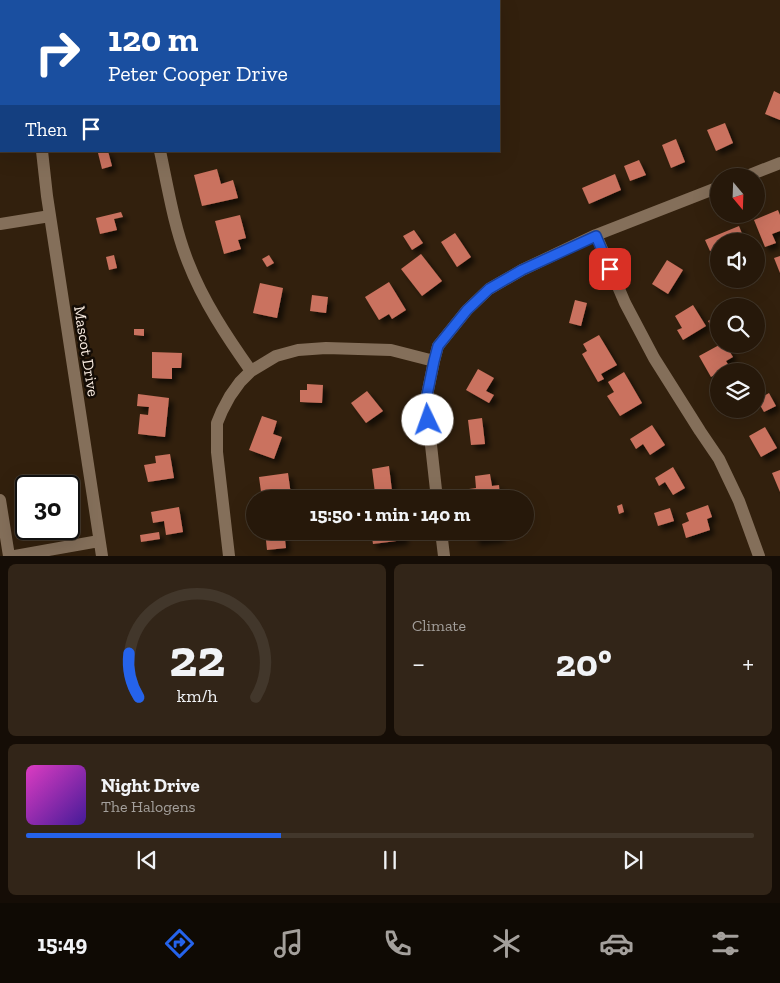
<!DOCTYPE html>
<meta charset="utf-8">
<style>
body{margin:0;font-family:"Zilla Slab",serif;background:#322518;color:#f1f3f6;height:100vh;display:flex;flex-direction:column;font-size:19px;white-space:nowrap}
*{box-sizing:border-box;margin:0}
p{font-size:16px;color:#a4a09c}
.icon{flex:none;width:28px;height:28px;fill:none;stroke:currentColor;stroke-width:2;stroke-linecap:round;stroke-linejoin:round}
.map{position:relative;height:556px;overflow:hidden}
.panel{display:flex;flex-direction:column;gap:8px;padding:8px;background:#150d06;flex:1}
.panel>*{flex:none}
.banner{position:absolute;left:0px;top:0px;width:500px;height:152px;box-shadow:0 5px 20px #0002,0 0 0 1px #42372b;background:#1a4fa0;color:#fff;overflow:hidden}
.needle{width:32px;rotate:161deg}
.buttons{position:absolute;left:710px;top:168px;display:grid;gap:10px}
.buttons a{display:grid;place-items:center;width:55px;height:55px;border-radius:50%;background:#26180a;box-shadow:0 5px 20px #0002,0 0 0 1px #42372b;font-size:25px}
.speed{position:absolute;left:15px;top:475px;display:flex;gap:10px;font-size:25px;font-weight:700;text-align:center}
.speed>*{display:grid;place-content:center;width:65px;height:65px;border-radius:50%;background:#26180a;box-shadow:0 5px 20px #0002,0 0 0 1px #42372b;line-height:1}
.speed .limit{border:2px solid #111;border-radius:8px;background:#fff;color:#111}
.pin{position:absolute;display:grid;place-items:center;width:42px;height:42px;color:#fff;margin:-21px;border-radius:10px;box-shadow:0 2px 8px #0006}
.me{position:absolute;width:55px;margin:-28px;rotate:357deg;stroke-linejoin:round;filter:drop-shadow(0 0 4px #0008)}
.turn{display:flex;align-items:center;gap:18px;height:105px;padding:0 25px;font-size:22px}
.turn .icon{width:65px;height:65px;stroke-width:2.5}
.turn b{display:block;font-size:35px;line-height:42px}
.then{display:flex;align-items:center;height:48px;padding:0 25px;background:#0003;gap:10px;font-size:19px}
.big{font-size:38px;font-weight:800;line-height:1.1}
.panel .widget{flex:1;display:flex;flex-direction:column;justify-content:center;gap:8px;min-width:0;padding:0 18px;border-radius:8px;background:#322518}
.panel .dial{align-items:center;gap:0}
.dial svg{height:130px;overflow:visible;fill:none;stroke:#42372b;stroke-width:7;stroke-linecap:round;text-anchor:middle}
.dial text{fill:#f1f3f6;stroke:none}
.song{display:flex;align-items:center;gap:15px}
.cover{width:60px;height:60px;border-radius:8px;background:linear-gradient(135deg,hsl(310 70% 55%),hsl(260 70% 35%))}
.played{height:5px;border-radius:2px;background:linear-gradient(90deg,#2563eb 35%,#42372b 35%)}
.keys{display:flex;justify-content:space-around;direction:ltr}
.heat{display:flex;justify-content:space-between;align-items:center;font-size:28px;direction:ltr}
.panel .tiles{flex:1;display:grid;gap:8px;grid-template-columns:1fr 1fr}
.widget:last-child{grid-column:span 2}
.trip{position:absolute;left:246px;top:490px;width:288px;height:50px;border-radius:25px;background:#26180a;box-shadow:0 5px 20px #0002,0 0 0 1px #42372b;font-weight:800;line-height:50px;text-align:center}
.tabs{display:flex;height:80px;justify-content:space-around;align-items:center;background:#0f0a04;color:#a4a09c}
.tabs .icon{width:35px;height:35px}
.tabs .active{color:#2563eb}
.tabs b{font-size:22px;color:#f1f3f6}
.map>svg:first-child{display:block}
.building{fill:#ca725e;filter:url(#shadow)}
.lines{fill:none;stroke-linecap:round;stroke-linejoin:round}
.minor{stroke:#846f5a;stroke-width:12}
.route-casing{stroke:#184099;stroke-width:12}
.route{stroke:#2563eb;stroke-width:9}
.labels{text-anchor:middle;stroke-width:5;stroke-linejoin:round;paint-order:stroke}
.street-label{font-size:16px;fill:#f8ebe0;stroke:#140c05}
</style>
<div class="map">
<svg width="780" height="556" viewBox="0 0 780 556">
<defs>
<filter id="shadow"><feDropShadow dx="4.5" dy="4.5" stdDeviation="2.5" flood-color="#0009"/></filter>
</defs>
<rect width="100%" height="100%" fill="#32200d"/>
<path class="building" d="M774,91L780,94V120L765,114Z
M725,123L733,143L716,151L707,130Z
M676,139L685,162L671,168L662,145Z
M105,151H108L112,166L102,169L98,153Z
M639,160L646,175L630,181L624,166Z
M217,169L221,184L233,180L238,198L202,206L194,175Z
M615,174L621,190L589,204L582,188Z
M778,210L780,215V231L772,234L776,243L765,247L754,220Z
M121,212L123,217L114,219L117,230L100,234L96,218Z
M240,215L246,238L238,240L241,249L224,254L215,221Z
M739,226L745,241H719V248L710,251L705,240Z
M414,230L423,243L412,250L403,236Z
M455,233L471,257L457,267L441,242Z
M421,254L442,281L422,296L401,269Z
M114,255L117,268L109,270L106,257Z
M269,255L274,263L267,267L262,259Z
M780,256V273L774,258Z
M667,260L683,270L668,294L652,284Z
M389,282L406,310L392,319L389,314L379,320L365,297Z
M260,283L283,288L277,318L253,313Z
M312,295L328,297L326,313L310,311Z
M575,300L587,303L581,326L569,323Z
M693,305L706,326L683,340L677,330L682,328L675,316Z
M719,314V327L714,330L708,321Z
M134,329H144V336L134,335Z
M599,335L617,365L601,374L604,379L598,382L582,354L587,351L583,344Z
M721,344H725L733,357L726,361L729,366L711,377L699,356Z
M152,352L182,353L181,368H172V379L152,378Z
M478,369L494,378L486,391L494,395L489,403L466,390Z
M624,372L642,403L620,416L607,396L614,392L608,382Z
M307,384L323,385L322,403L300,402V390H307Z
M367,391L383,411L366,423L351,403Z
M769,393L776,406L764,412L757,400Z
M138,394L169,398L165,437L138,434L140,414L148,415L149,407L137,406Z
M262,416L277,421L273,434L282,437L274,459L249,450Z
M482,418L485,444L471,445L468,420Z
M652,425L665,445L650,455L643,444L636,449L630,439Z
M765,427L777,448L761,457L749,436Z
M170,454L174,478L148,482L144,465L156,463L155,456Z
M389,466L392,491L375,493L372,469Z
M673,467L685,488L673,495L665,482L659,486L655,478Z
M780,470V492L772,473Z
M288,473L291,495L279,496L280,499H262L259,477Z
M490,474L492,486L499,485L500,497L485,499H470L469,489L476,488L475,476Z
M622,504L624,512L619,514L617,506Z
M708,505L712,517L707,519L710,530L686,538L682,524L689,521L686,513Z
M179,507L183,532L166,535L164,521L153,523L151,512Z
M670,508L674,521L658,526L654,513Z
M265,531H284L286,548L267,550Z
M371,531H403L404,540L373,544Z
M474,531H500V538L475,541Z
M159,532L160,539L141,542L140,535Z"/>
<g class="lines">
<path class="minor" d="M17,0V1
M130,0V1
M42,151L47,196L102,556
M160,151C168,188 174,227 188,262C203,301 227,337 251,371
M747,176L780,163
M0,224L50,216
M596,235L625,303L654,358L700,431L719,459L739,501L759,556
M437,499L426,400L434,361L438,346L467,310L489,289L522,270L596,235L719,187
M0,500L9,556
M441,531L444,556
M15,556L99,541
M229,556L217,452V423L222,411L230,396L240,382L251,371L276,356L298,350L326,348L391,350L434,361"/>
</g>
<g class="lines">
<defs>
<path id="route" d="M428,420L426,400L434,361L438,346L467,310L489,289L522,270L596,236L610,269"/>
</defs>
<use href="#route" class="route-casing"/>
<use href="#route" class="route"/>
</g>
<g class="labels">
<g class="street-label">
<text transform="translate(87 351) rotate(81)" y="6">Mascot Drive</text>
</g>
</g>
</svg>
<div class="buttons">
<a><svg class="needle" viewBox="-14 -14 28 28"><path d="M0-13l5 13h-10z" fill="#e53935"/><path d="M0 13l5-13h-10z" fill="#a4a09c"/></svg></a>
<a><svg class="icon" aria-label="sound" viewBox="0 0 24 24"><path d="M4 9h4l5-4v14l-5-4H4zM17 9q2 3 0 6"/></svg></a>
<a><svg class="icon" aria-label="search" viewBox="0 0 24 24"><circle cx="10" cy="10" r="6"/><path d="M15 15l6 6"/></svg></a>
<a><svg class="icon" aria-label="layers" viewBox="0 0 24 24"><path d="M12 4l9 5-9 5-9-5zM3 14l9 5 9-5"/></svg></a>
</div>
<div class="speed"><div class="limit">30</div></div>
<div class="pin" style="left:610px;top:269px;background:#d93025"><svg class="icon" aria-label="arrive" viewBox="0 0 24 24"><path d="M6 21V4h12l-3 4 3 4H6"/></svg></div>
<svg class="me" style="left:428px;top:420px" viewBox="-20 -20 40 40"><circle r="19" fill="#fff"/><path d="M0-13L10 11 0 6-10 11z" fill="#2563eb"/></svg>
<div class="trip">15:50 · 1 min · 140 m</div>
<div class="banner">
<div class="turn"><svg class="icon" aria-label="right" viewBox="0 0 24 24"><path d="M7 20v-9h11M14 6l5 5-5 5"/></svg><div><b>120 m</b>Peter Cooper Drive</div></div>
<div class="then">Then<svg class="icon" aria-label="arrive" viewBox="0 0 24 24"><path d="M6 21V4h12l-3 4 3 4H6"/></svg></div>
</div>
</div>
<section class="panel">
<div class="tiles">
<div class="widget dial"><svg viewBox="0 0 100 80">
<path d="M14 69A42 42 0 1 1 86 69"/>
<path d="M14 69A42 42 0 0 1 8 42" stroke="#2563eb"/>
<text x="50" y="56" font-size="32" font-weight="700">22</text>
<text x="50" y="72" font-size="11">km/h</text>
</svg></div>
<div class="widget"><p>Climate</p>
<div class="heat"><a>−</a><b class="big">20°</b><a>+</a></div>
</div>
<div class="widget">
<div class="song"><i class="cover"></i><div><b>Night Drive</b><p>The Halogens</p></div></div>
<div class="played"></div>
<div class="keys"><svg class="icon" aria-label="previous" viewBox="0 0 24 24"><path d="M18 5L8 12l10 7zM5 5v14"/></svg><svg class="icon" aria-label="pause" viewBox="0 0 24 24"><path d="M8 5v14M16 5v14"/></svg><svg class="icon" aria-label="next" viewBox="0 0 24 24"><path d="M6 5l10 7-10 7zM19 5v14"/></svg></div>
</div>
</div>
</section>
<nav class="tabs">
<b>15:49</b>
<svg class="icon active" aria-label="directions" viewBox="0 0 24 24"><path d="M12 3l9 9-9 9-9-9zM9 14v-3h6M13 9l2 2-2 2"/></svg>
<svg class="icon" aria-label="music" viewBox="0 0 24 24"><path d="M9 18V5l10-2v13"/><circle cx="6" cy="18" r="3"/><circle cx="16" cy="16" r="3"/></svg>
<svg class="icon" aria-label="phone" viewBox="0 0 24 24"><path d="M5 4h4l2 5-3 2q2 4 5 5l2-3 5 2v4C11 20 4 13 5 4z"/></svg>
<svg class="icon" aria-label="climate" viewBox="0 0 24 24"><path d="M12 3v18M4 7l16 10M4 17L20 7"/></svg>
<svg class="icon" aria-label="car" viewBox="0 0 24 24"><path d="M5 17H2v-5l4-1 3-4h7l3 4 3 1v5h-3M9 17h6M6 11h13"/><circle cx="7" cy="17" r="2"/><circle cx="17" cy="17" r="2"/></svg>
<svg class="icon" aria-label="filters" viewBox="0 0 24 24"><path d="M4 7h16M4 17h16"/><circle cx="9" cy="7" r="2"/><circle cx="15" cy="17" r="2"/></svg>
</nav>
